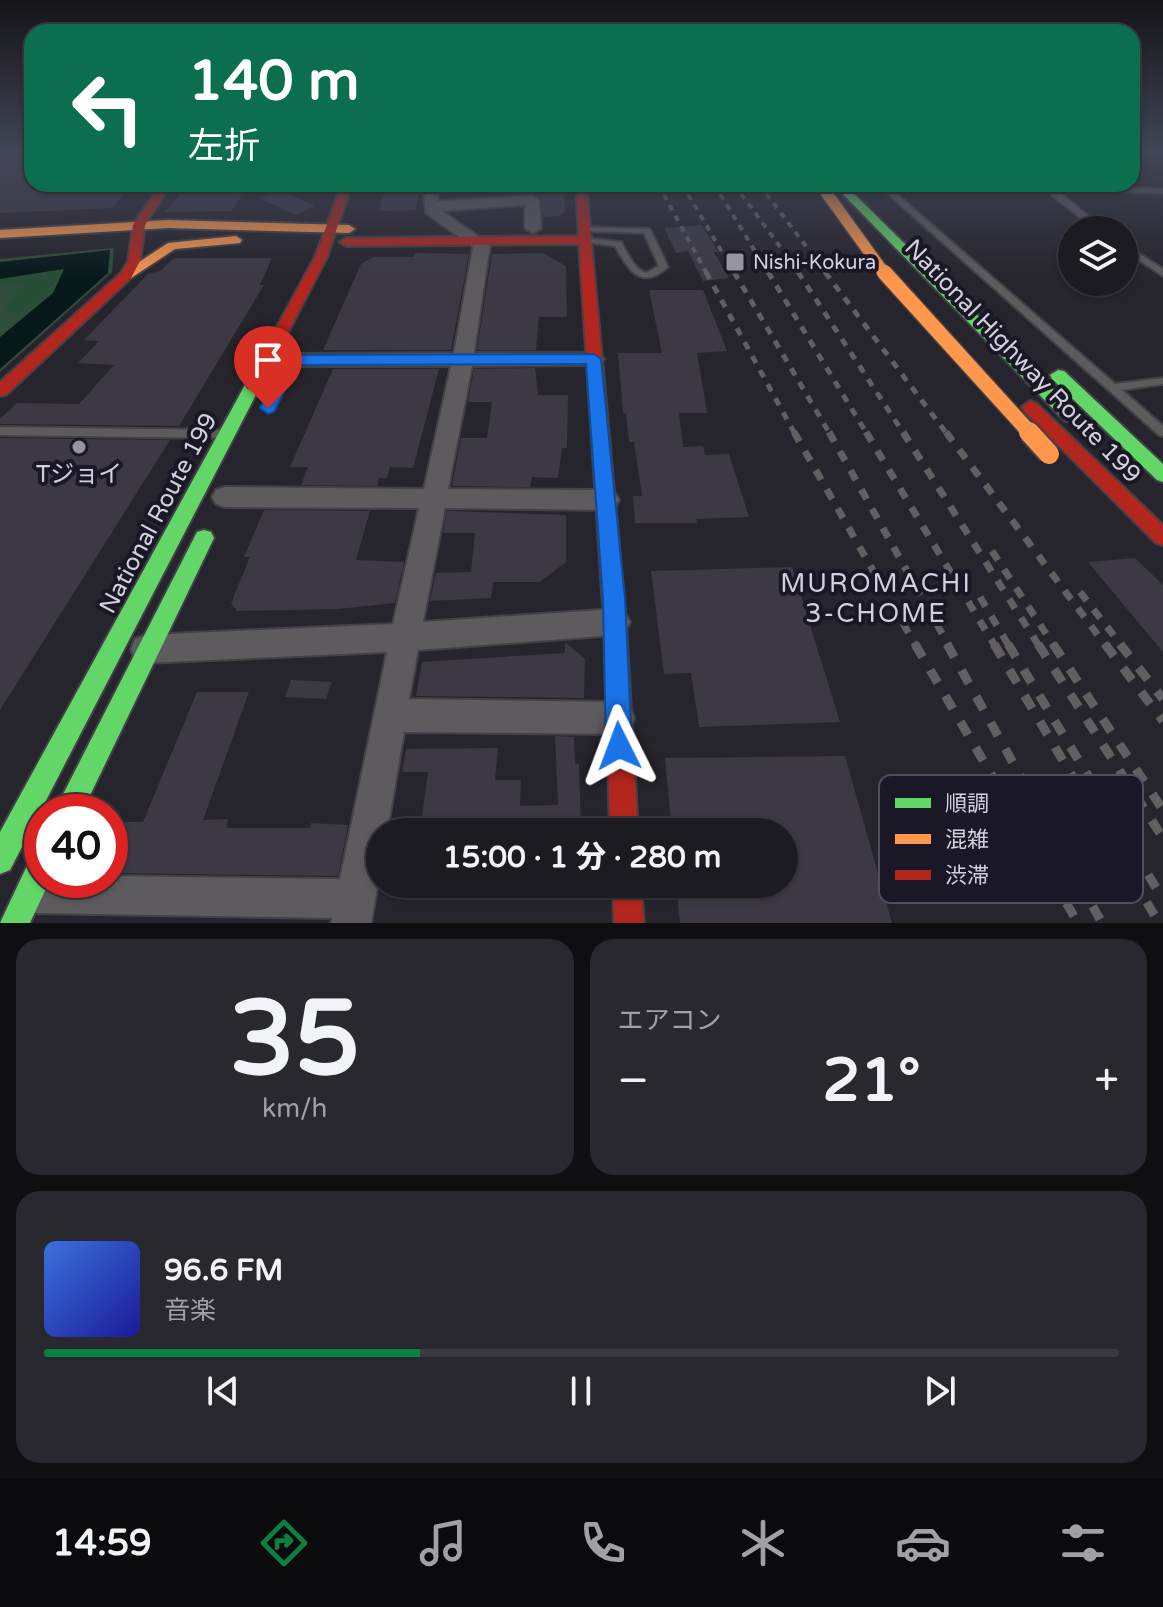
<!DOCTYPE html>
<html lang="ja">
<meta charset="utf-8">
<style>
body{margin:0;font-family:"Varela Round","Noto Sans JP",sans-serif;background:#29282e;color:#f1f3f6;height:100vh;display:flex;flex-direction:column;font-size:30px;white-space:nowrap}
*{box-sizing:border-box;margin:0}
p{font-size:26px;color:#a0a1a5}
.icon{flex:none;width:44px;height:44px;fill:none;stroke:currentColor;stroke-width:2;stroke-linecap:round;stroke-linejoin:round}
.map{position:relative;height:923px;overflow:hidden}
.side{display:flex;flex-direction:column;gap:16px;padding:16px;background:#0f0f12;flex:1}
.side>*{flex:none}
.top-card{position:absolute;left:24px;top:24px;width:1116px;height:168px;border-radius:24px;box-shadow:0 2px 6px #0004,0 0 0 2px #3a393f;background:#0b6e4f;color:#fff;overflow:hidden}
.tools{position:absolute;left:1058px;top:216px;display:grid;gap:16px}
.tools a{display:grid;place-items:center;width:80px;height:80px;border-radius:50%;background:#1c1b21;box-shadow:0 2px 6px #0004,0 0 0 2px #3a393f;font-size:40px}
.speed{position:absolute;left:24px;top:794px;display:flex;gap:16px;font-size:40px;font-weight:700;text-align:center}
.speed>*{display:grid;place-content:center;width:104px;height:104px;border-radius:50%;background:#1c1b21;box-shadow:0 2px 6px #0004,0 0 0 2px #3a393f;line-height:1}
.speed .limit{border:12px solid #d22;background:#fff;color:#111}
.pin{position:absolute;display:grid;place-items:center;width:68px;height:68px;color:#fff;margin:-82px -34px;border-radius:50% 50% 50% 0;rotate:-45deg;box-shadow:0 0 8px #0007}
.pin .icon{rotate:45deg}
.me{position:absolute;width:88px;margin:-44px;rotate:357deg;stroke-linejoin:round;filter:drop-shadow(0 0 6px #0008)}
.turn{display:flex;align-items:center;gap:28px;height:168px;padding:0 32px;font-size:36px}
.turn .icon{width:104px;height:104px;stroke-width:2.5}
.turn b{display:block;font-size:56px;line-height:68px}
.big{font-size:60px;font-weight:800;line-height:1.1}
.side .card{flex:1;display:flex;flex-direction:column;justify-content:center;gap:12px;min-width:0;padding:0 28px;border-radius:24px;background:#29282e}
.side .dial{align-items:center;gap:0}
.dial b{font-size:104px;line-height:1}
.song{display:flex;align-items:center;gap:24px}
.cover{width:96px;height:96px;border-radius:12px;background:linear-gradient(135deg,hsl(220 70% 55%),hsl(240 70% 35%))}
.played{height:8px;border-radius:4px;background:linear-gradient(90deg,#0b8043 35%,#3a393f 35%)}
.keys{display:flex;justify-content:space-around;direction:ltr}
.heat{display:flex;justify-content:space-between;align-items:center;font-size:44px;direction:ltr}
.side .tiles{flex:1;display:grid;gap:16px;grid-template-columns:1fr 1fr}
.card:last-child{grid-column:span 2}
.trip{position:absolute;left:366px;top:818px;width:432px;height:80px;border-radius:40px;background:#1c1b21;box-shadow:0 2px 6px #0004,0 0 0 2px #3a393f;font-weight:800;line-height:80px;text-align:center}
.menu{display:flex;height:128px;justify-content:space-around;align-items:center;background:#0b0b0d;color:#a0a1a5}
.menu .icon{width:56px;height:56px}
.menu .current{color:#0b8043}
.menu b{font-size:36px;color:#f1f3f6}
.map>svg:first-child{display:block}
.green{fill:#2f4d3a}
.forest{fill:#274e36}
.water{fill:#06181a}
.building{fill:#3c3945}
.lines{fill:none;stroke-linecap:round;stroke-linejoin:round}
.lane-casing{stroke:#424147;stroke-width:4}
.street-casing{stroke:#424147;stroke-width:4}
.fast-casing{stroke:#424147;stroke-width:4}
.slow-casing{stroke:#424147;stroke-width:4}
.jam-casing{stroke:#424147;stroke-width:4}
.lane{fill:#5e5b5e;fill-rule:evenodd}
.street{fill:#5e5b5e;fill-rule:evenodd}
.fast{fill:#63d668;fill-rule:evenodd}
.slow{fill:#ff974d;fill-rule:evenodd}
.jam{fill:#b3261e;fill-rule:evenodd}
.rail-far3{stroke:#625f62;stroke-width:4;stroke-dasharray:6 6;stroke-linecap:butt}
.rail-far2{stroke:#625f62;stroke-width:5;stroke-dasharray:8 8;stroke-linecap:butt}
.rail-far1{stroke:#625f62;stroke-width:7;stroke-dasharray:11 11;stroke-linecap:butt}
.rail{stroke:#625f62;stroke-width:9;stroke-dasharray:15 15;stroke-linecap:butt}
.slow-bridge-far2-casing{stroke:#424147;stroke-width:14;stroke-linecap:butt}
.slow-bridge-far1-casing{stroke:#424147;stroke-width:18;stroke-linecap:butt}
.slow-bridge-casing{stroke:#424147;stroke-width:24;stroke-linecap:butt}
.slow-bridge-far2{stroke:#ff974d;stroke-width:11}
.slow-bridge-far1{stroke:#ff974d;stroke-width:15}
.slow-bridge{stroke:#ff974d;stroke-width:20}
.route{fill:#1a73e8;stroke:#114b97;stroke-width:2}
.poi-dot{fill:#96949e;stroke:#1a1726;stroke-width:3}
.labels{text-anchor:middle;stroke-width:8;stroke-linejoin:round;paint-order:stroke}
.far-poi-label{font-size:20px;fill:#d2d1db;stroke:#1a1726;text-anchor:start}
.street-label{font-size:24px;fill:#d2d1db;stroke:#1a1726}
.poi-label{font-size:24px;fill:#d2d1db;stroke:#1a1726}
.neighbourhood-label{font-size:26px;letter-spacing:2px;fill:#d2d1db;stroke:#1a1726}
.key{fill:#1a1726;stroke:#514f5c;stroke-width:2}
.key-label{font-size:22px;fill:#d2d1db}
</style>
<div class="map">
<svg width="1163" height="923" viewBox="0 0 1163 923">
<rect width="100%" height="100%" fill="#26242c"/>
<path class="green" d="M114,248L112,272L0,372V259Z"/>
<path class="forest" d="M61,271C51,293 32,320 4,310L24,284H0V280Z"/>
<path class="water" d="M110,250L108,273L0,369V337L53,293L64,269L0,279V262Z"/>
<path class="building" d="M0,151H32V184H132L112,208L0,213Z
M210,184H249L231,211L165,212L184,190Z
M386,184H420L416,210L379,211Z
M515,184H564L565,211L559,216L543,217L540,197L532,193L514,194Z
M279,190L315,206L296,215L259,198Z
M702,225L718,252H714L729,278L703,281L688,251L676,253L664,228Z
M415,253L469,254L451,350H323L361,264L374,257H413Z
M542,253L566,266L567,317H539L536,350H477L492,254Z
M174,258H272L260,285H264L179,426L0,424V419L17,403L79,404L114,365L78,363L99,341L84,340L148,274L160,271Z
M649,290H703L727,351L697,353L707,413H679L683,447L703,446L705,455L729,454L749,517L696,519L697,523H635L633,496H642L634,442H629L626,413H623L618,353H662Z
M535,368L538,395H568L567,448H562L558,478L532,477L530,487L452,486L461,438H487L492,402H468L474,369Z
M333,369H439L413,468L390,467L387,478H379L377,486L301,485L308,467H290Z
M0,438L170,440L0,710Z
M264,510L370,511L356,560L404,562L395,603L338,609L237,611L231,603L250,557H244Z
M447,511L566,515V562L540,582H493L491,598L430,601L436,573L471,572L475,533H443Z
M1135,558L1163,585V652L1088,562Z
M792,567L840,722L699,727L691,673L664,674L651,571Z
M565,642L585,659L584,698L416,696L422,662L565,653Z
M291,680L332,682L326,699L285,697Z
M197,692H249L203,820L228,819L226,828H310L311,823L348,825L338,876L110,873V857L124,822H143Z
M555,736L574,737L575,764H579L581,832H420L428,772H402L406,749L498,748L495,780H521L520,806L558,805Z
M845,756L892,923H680L676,884H784V832H672L665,758Z"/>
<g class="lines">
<defs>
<path id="lane" d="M877,184H885L1115,384L1163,378V384L1122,390L1163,426V436L1159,435Z
M1044,184L1163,189V193L1057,190L1105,230H1096L1045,190Z
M582,227L650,229L668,267C640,291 629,270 615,246L585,242L581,240L585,238L621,242C628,254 633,268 646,273L659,266L644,233L585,231L581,229Z
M1124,244L1163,269V276L1124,250Z
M0,427L221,430L227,434L221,438L0,435Z"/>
<path id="street" d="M423,184H437L438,201L532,196L539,200L541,228L533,233L525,228V205L442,211L490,245L474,353H594L604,359L594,365L472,366L448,489L606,490L615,493L619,500L615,507L606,510L445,508L423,622L615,609L625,613L630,622L625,631L615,635L418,650L409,699L618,702L630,706L634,718L630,730L618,734L404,732L387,832H380V871L371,923H331L332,918L34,913L20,908L15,894L20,880L42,875V880H110V876L340,879L387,652L146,663L135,659L131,649L135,639L146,635L393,624L419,508L225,507L216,504L212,497L216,490L225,487L424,489L451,366H293L283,360L293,354L454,353L473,247L426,213Z"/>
<path id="fast" d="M833,184H844L1077,413L1079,417L1077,421H1065Z
M1058,370L1064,371L1163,464V482L1157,480L1052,379L1050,375Z
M253,380L261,385L10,870L0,874V832L245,385Z
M204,530L211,532L214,538L82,812H54L197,532Z
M42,851V880H50L30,923H0L32,855Z"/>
<path id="slow" d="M168,220L349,225L355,229L349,233L168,228L0,238V230Z
M236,236L242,240L240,243L175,249L131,278L119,275L168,243Z"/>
<path id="jam" d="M161,184H171L145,225L140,261L131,278L6,395L0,396V382L121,273L128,261L133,225Z
M342,184H352L327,257L261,385L253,390L247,389L245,385L315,257Z
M576,184H586L626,622L638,832H610L604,622L579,244L346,246L340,242L346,238L579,236Z
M1030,401L1036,403L1163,525V545L1156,543L1024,411L1022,407Z
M613,884H641L644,923H614Z"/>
</defs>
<use href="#lane" class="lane-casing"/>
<use href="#street" class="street-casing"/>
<use href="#fast" class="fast-casing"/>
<use href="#slow" class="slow-casing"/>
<use href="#jam" class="jam-casing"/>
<use href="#lane" class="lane"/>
<use href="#street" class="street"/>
<use href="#fast" class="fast"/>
<use href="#slow" class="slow"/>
<use href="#jam" class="jam"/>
<path class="rail-far3" d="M658,184L707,274
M682,184L735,274
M714,184L769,274
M734,184L800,274
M759,184L827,274"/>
<path class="rail-far2" d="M706,272L795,434
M734,272L830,434
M768,272L867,434
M798,272L904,434
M825,272L947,434"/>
<path class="rail-far1" d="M794,432L916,646
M829,432L949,646
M866,432L995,646
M903,432L1039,646
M946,432L1106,646
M992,551L1054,646
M1080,592L1122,646
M980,597L1009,646"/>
<path class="rail" d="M915,644L1078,923
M947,644L1102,923
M994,644L1159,923
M1008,644L1163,899
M1038,644L1163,838
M1053,644L1163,810
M1105,644L1163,721
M1120,644L1163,699"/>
<defs>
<path id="slow-bridge-far2" d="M820,184L885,274"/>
<path id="slow-bridge-far1" d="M884,272L1031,434"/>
<path id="slow-bridge" d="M1029,432L1049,454"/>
</defs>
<use href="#slow-bridge-far2" class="slow-bridge-far2-casing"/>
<use href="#slow-bridge-far1" class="slow-bridge-far1-casing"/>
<use href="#slow-bridge" class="slow-bridge-casing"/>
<use href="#slow-bridge-far2" class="slow-bridge-far2"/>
<use href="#slow-bridge-far1" class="slow-bridge-far1"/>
<use href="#slow-bridge" class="slow-bridge"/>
</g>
<linearGradient id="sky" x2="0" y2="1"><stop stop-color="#151418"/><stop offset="0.54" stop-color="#414556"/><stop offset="1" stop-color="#414556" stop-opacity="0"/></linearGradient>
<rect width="1163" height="281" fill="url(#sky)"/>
<path class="route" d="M594,354L601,359L625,599L632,746L628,755L619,759L610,755L606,746L603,599L586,364L298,365L274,412L268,414L260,408L285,360L293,355Z"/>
<g class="poi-dot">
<rect x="725" y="252" width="20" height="20" rx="4"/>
<circle cx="79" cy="447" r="8"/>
</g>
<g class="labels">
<g class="far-poi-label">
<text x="753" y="269">Nishi-Kokura</text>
</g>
<g class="street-label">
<text transform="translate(1023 361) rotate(46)" y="8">National Highway Route 199</text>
<text transform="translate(158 513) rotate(-62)" y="8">National Route 199</text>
</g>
<g class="poi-label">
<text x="79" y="482">Tジョイ</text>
</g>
<g class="neighbourhood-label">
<text x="876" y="592">MUROMACHI<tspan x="876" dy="30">3-CHOME</tspan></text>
</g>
</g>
<rect x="879" y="775" width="264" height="128" rx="12" class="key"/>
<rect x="895" y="798" width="36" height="10" fill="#63d668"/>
<rect x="895" y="834" width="36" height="10" fill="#ff974d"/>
<rect x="895" y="870" width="36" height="10" fill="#b3261e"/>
<g class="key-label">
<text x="945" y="811">順調</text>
<text x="945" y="847">混雑</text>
<text x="945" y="883">渋滞</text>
</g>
</svg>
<div class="tools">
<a><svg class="icon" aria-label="layers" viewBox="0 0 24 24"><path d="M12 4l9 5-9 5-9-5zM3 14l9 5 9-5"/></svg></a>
</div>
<div class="speed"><div class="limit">40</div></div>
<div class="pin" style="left:268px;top:408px;background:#d93025"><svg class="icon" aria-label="arrive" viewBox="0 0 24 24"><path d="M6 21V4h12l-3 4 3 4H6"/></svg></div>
<svg class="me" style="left:619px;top:746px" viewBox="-20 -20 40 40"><path d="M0-17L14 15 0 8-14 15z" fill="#1a73e8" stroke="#fff" stroke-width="4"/></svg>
<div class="trip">15:00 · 1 分 · 280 m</div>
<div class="top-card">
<div class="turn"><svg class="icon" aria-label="left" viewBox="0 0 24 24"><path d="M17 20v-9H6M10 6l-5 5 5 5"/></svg><div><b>140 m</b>左折</div></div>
</div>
</div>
<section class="side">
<div class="tiles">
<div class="card dial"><b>35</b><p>km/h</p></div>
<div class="card"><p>エアコン</p>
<div class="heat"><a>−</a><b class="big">21°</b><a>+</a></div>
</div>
<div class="card">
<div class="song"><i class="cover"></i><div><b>96.6 FM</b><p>音楽</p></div></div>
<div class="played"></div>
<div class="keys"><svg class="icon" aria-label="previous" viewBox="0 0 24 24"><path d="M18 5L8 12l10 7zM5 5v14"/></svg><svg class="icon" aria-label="pause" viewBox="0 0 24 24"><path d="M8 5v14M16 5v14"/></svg><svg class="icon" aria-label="next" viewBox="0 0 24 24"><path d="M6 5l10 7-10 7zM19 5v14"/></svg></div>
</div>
</div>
</section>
<nav class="menu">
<b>14:59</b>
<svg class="icon current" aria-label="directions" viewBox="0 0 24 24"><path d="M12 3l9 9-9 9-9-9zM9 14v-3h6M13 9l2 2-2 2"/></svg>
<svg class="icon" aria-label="music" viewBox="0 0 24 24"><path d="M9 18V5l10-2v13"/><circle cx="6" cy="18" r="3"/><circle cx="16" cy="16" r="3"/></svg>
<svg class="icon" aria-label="phone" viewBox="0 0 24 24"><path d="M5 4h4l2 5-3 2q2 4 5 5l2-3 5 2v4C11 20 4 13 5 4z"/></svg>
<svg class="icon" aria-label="climate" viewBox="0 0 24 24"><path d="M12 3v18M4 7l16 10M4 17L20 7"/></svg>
<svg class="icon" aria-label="car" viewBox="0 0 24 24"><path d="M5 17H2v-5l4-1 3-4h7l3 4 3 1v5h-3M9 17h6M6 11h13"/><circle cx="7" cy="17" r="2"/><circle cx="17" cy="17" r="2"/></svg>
<svg class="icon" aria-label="filters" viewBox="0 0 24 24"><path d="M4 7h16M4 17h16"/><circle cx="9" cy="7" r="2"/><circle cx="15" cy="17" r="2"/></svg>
</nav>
